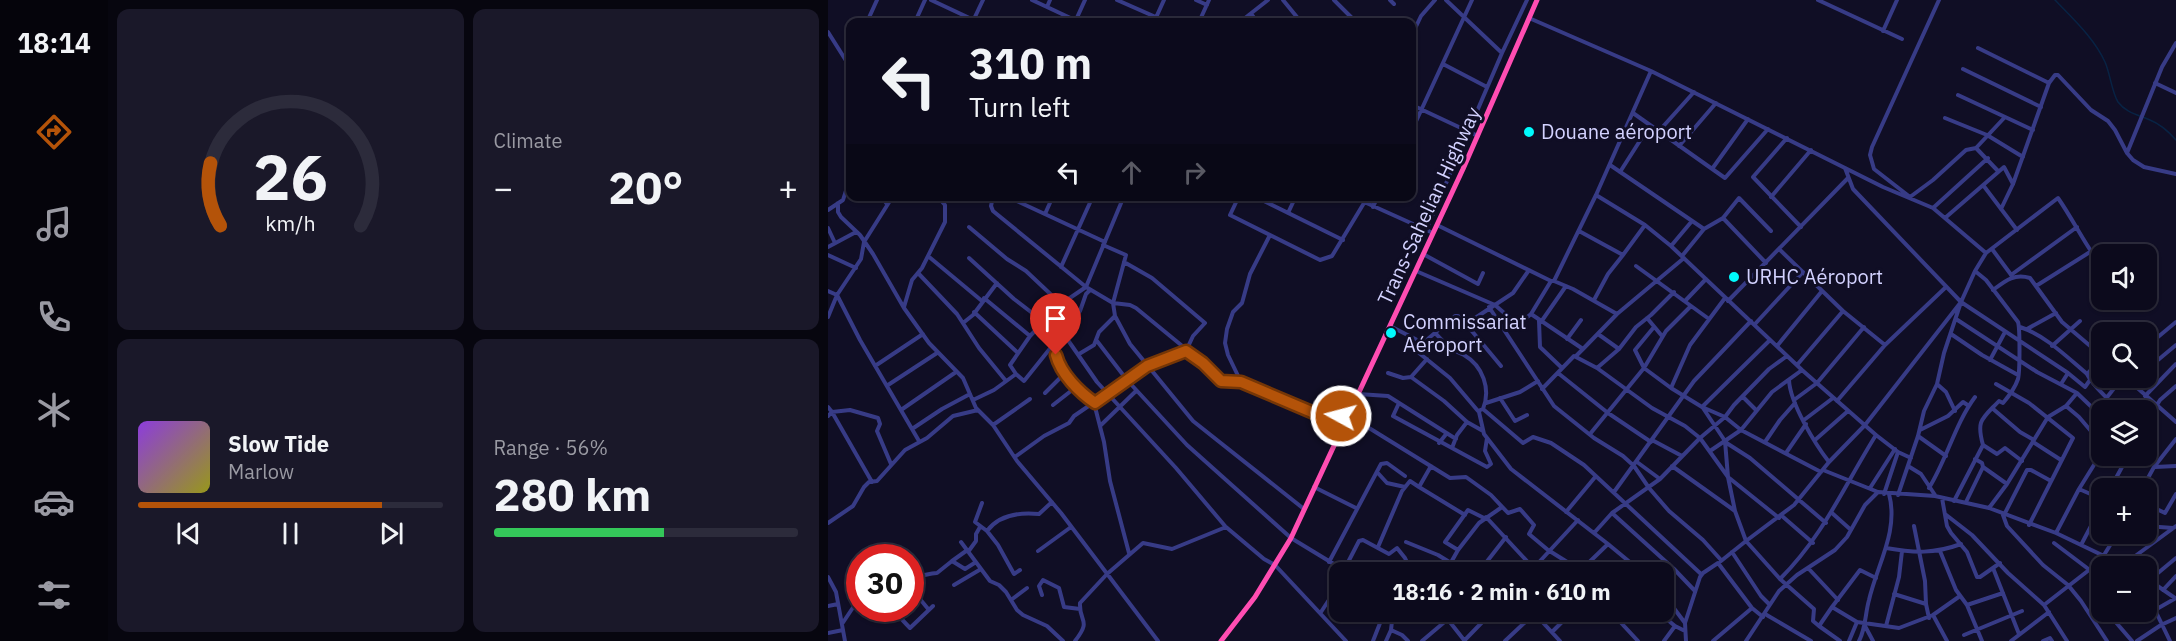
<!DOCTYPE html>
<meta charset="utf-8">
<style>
body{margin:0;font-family:"IBM Plex Sans",sans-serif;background:#1a1829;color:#f1f3f6;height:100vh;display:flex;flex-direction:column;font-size:22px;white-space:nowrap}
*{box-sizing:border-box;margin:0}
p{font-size:20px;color:#9a9aa3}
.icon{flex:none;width:33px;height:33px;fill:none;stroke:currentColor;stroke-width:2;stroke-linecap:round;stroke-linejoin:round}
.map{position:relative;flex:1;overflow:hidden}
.side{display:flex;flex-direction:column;gap:9px;padding:9px;background:#07060f;width:720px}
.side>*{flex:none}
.banner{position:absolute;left:18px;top:18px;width:570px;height:183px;border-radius:12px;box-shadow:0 2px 4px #0004,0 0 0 2px #2c2b3b;background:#0c0a1c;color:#f1f3f6;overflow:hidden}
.controls{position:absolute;left:1263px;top:244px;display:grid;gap:12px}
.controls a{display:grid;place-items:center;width:66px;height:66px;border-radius:12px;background:#0c0a1c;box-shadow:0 2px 4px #0004,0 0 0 2px #2c2b3b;font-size:30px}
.speed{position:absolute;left:18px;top:544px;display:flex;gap:12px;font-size:30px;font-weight:700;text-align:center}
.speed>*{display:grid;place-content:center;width:78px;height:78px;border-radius:50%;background:#0c0a1c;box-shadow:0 2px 4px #0004,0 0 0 2px #2c2b3b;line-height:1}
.speed .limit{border:9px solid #d22;background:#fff;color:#111}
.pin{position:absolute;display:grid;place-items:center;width:51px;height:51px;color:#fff;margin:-62px -26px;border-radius:50% 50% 50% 0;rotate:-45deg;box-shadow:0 0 6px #0007}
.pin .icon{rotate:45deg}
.me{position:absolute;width:66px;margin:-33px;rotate:277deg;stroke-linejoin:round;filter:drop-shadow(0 0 4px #0008)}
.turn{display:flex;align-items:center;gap:21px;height:126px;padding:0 24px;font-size:27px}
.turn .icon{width:78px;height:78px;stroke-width:2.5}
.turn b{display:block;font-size:42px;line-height:51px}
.lanes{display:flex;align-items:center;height:57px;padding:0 24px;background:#0003;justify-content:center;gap:30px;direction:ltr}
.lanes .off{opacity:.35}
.big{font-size:45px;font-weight:800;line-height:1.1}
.side .card{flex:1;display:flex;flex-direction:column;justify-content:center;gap:9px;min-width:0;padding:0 21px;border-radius:12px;background:#1a1829}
.side .dial{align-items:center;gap:0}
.dial svg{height:156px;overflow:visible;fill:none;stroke:#2c2b3b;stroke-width:7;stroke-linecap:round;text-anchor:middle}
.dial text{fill:#f1f3f6;stroke:none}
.song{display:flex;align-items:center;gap:18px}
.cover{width:72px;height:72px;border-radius:9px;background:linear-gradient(135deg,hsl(270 70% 55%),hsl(60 70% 35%))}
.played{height:6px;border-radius:3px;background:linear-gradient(90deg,#b45309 80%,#2c2b3b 80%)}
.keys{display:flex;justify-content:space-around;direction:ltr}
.heat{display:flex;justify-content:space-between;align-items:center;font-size:33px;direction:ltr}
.charge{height:9px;border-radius:4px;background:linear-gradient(90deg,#34c759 56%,#2c2b3b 0)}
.side .tiles{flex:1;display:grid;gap:9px;grid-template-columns:repeat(2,1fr)}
.trip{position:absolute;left:501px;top:562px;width:345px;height:60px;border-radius:12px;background:#0c0a1c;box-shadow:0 2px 4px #0004,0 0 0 2px #2c2b3b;font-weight:800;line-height:60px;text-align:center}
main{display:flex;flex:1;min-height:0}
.tabs{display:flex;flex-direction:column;width:108px;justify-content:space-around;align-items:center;background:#05040b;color:#9a9aa3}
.tabs .icon{width:42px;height:42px}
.tabs .selected{color:#b45309}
.tabs b{font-size:27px;color:#f1f3f6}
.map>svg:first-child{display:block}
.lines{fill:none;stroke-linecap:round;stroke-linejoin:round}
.stream{stroke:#082344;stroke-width:1.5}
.minor{stroke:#373b86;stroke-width:4}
.highway{stroke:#ff4db2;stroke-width:5}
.route-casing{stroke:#753606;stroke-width:15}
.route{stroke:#b45309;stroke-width:10}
.poi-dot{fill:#00fafd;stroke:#100e25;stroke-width:2}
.labels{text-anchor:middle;stroke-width:6;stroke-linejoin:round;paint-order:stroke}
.poi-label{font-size:20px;fill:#d3d2ff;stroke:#100e25;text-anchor:start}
.street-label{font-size:20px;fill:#d3d2ff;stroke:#100e25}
</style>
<main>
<nav class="tabs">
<b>18:14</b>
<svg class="icon selected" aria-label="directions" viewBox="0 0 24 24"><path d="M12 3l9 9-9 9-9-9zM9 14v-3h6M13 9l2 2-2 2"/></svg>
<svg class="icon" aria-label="music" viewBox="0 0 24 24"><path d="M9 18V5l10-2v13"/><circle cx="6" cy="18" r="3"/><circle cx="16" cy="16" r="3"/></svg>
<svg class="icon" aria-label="phone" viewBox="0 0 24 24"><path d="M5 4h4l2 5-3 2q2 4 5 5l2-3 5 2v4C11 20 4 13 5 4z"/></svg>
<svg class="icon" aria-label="climate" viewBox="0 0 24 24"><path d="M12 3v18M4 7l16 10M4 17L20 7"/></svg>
<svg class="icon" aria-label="car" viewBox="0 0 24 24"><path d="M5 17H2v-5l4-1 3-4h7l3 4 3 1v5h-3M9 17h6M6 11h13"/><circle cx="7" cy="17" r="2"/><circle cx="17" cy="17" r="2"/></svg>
<svg class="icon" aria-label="filters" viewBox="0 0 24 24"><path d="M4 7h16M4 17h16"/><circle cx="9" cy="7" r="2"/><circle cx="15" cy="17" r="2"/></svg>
</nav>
<section class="side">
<div class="tiles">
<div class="card dial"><svg viewBox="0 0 100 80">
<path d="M14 69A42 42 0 1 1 86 69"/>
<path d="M14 69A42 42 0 0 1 9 37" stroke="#b45309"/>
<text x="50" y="56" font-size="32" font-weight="700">26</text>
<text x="50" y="72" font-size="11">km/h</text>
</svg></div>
<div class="card"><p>Climate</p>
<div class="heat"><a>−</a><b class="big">20°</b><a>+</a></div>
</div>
<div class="card">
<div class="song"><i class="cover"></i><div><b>Slow Tide</b><p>Marlow</p></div></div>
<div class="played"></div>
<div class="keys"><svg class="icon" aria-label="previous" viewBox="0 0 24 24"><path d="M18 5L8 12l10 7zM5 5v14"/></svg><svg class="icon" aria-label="pause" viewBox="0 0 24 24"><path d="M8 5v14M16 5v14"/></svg><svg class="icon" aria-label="next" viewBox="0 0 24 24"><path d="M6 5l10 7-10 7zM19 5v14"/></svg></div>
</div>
<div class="card"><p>Range · 56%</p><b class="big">280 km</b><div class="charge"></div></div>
</div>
</section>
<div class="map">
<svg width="1348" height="641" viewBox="0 0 1348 641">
<rect width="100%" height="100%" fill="#100e25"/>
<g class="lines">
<path class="stream" d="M1227,0C1245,19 1266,38 1277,62C1282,73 1284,93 1290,102C1298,113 1311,115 1322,120C1332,124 1341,132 1348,140"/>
<path class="minor" d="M103,0L150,22
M204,0L251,22
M289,0L339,22
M368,0L379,5
M455,0L473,22
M506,0L528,22
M562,0L566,4
M618,0L674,53L699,0
M990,0L1074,39
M1111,0L1044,147L1042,155L1046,169L1082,197L1105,180L1138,150L1148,148
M219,7L222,0
M424,15L429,22
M701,18L823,71L768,195L726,281
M145,21L155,0
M39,22L49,0
M87,22L97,0
M247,22L257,0
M326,22L336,0
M371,22L381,0
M412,22L440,0
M1055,31L1069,0
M0,32L22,67
M584,35L593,16L607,0
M1150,48L1221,83
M615,64L659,87
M1135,69L1213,107
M823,71L1055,187L1105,208L1158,253
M1327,83L1348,93
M1130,95L1205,130
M584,105L650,136
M805,113L897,178L940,129
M1117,118L1159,135L1195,157
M584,130L644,0
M831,131L866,92
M959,138L925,177L973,227
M851,146L888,103
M1299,153L1334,67L1348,43
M782,165L876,229L854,256
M1017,168L1025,189L1133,302L1240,373L1257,387L1262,380
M884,169L920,119
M1170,171L1148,148L1177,117
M792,172L822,125
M1155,185L1189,230
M768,195L817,225L843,246L974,370L1048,435L1070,452L1083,458
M53,196L59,204
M165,196L163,206L165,211L258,287L285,303L302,305L308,308L375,363L393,381L420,384L486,413L501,416L520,415L622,478L638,477L663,495L680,513L692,509L706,525L701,534L720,550L752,570
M178,196L277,242
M411,196L402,215L492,260L504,256L536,203
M426,196L515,240
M523,196L605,233
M943,197L983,150
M10,203V212L13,217L32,235L45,254L76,308L101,343L135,378L148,408L165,425L189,461L233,513L330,641
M545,207L550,196
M1105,208L1160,158
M1173,209L1185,184L1221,83L1227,75H1230L1263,110L1280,121L1287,130L1299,153L1305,160L1316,167L1348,174
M0,210L15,200L22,178
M460,213L468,196
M217,214L225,196
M895,218L938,263
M1117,218L1176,167L1185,184
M609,225L723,281H726L745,289L789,314
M141,227L179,259L198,271L233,304
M0,228L7,243
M876,229L895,218L911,198L943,231
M598,230L674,53
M751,231L795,255L817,225
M843,246L864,221
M0,247L28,232
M951,249L1015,311L1057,345
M1164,249L1184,276
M595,254L650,284L655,273
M0,255L28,268
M100,256L154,301
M141,258L186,299L216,322
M808,266L881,319
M233,267L265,196
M588,271L667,305L690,325L703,314
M90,273L129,314L151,348L178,381
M1183,275L1249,227
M723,281L703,314L755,349L748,356
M1208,286L1262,252
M1165,290C1177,281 1186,273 1202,278L1234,322L1274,356
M0,291L9,295L32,340L91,441
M156,298L202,336
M766,300L780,274L795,255
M857,301L878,279
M900,301L1020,178
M76,307L84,280L94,268L117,222V205L109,196
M661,307L726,406L766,438L795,456L806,466L821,488L841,511L875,540L893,560
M146,312L190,353
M287,316L302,344L365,421L476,509
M0,317L9,295L33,259L36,242L65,196
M819,318L834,336
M1128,319L1209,372L1249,393L1274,417
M711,321L712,347L734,368
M713,322L738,286
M135,323L145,315L169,283
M927,324L975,272
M562,326L595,343L627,316H630L638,324
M826,327L807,350L816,368L843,388L874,407L897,417L913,430L993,472
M1192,327C1217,335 1239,357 1259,374C1266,388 1281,398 1290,411
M1199,329L1228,313
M235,333L269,382L348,468L397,526
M607,333C612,338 618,345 624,349C628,352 632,353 636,355C655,366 663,389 655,409
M770,334L791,349
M1123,334L1154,355L1190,375
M739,339L753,320
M269,341L299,380L359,445L463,538L519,572L522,568L530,573
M595,343L591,353L622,378L650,411L655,409
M227,344L230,363L248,386L266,403L276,442L282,481L301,553
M949,346L994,291
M1224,346L1252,321
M1318,347L1348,322
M755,349L789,314L856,258
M251,354L266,345L271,332L287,316L285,303L298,255L275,245
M599,359L583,377L616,401L639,422
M1162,360L1177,332
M969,365L1015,311
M47,366L95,334
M673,366L638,324L685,293L701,270
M769,368L791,349L808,327L823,315L846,292
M1318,370L1348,345
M560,373L575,378L583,377
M730,373L780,413L823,442
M188,374L196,381L252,311L258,294L262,290
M1259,374L1274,358
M1298,378L1348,422
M961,380C962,403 987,444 1001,462
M413,382L400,355L397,343L399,329L405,312L414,303L422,274L442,235
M1109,384L1118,392L1127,411
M1168,384L1201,403L1245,438L1201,525
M1233,384L1240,373
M1304,384L1310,378
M60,385L109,353
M843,388L862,345L897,298
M714,389L746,356L769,368L824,408L857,426L872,438L900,477L907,511L918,541L966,505L1001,462L1037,425L1133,302
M217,393L237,373
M530,394L560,396L628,439
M1280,396L1294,378
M1317,396L1348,364
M915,397L928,410
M672,398L687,421L699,415
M145,400L166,390L188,374L182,365L202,336L233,304L258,287L296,196
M966,400L989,383L1036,327
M1009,401L1057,345L1118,287
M571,403L565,416L659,467L663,464L657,451L659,438
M658,403L692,392L710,381
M225,405L248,387
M1238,406L1251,417L1274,444
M0,407L4,412L0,416
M874,407L942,340
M875,408L897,441L900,477L951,518
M1164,408L1192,432L1206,440
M655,409L695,443L705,437L723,443L756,465L873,574
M73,410L128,372
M651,412L656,434L683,469L780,544
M976,420L1005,398
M1318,423L1332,400L1348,386
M165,425L202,399
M273,425L308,391
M84,429L114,409L142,394
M1092,430L1120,416L1135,402L1141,406
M762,434L816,368L838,331L863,306
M1090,436L1118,456
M824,440L854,456
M987,440L1020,411
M897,442L922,458L998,523
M937,442L952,420L967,403
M1205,442L1233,460
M611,443L619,433
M1155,445L1169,454L1177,448L1194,461
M624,448L629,435L639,422L655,431
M882,451L913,430L944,392L974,370
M958,453L978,424
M187,457L216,436L241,423L246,416L319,366L358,351L365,336L377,323L324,278L296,262
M809,462L832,479
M844,466L907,511
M1080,466L1093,474L1107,495
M1155,467L1179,484
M1327,467L1348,466
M995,470L1050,492L1107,496L1161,508L1228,533L1299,567
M549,472L559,483L577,487
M44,482L4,412L22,410L50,418L52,424L49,431L63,464
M486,487L528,508
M591,487L637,515
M1042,488L1067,449
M1101,488C1119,459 1127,424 1147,397
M1251,489L1274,499
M1282,489L1300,456
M1314,489L1326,467L1348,439
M786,492L866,381L923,321
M1056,494L1070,452
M1070,495L1090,436L1096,411L1109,384L1116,353L1133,302L1147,271L1158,253L1230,198C1246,221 1257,245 1274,267
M1114,498L1119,526L1123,533L1139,552L1149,577H1152L1172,563
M1126,501L1155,445C1148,420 1154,419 1171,401L1175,403C1181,396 1187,388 1190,379C1192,371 1192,328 1190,322L1158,280L1147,271
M1138,502L1155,467L1154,463L1147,459
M154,503L147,522L159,531
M1318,504L1337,513L1348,494
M1161,508L1179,484L1220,417L1238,406L1249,393
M738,512L768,476
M1004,513L1023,530
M1117,514L1144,535L1180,573L1216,605L1239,641
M1175,515L1179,526L1215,565L1240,585L1253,601L1279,641
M1176,515L1199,470H1203L1223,481
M954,516L985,543
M658,517L710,573
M0,523L25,506L36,487L41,482L49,481L77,450L99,438L125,416L150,410
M1086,526L1097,581L1098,604L1101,618
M1318,526L1345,528
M766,533L784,513
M1228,533L1251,489L1274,452
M133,542L162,581L171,585L178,592L189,610L195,615L219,626L235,641
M578,542L610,555L623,563
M1226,543L1267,574L1276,555L1289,534
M1253,545L1274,505
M550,547L574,491L582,481L591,487L603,466
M1058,548C1086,553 1106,554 1133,544
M630,550L617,542L640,510L656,518
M210,551L243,527
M1112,551L1128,590L1139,605L1154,641
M140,552L148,541V534L152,527
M904,552L933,596L941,604
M38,558L43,552
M124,561L138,551
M893,561L918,541L952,579L986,609L985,621L991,626
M501,562L553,464L559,463L577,476
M672,565L680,573
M1295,565L1348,526
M980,568L1010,600
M1165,568L1191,634
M846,569L867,591
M192,570L186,574L170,545L159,531C171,515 191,512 211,514L224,502
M516,570L531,541L535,540L561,554L569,548L577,558L584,573
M1269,570L1274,575
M617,573L630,550L651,523L674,507
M650,573L678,537
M701,573L750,520
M750,573L780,544L815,573
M82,576C93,578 99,573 109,573L124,561L137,569L148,562
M0,577L8,592L17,641
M1048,578L1032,570L1004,607L1029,622L1071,628L1105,615L1132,596
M1318,578L1347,598
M952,579C996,535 1016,486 1048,435
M836,580L846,569L784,513L832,479L872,438L897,417L906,405L941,369L959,356
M1318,583L1348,558
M126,585L153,569
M82,587L101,610
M1335,590L1348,576
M1266,591L1274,605
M1066,594L1098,604
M214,595L211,586L215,580L231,588L236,607L252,609
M836,595L857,623
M183,600L199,588
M1139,605L1175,593
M1216,605L1261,570
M0,606L10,604
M1004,607L991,626L1012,641
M64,609L82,628L105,606
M493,612L512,583
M614,612L636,640
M783,612L810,641
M830,612L847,626L857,631
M1279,612L1304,641
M707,614L732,641
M937,614L983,641
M1105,615L1119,641
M619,618L623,612
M14,624L32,597
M1037,626L1045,641
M1058,626L1071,577L1074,551
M563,630L574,635L580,641
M724,632L744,612
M0,633L15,630
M1136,635L1194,611
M247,641C264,619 251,623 252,603L279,574L315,543L344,549L398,527L436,559L447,565L518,641
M545,641L554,618L564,621
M558,641L563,630L565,612
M594,641L620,619
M636,641L664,612
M677,641L708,612
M836,641L847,626
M858,641L857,623L872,577L875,573L890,563L924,608L935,617
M885,641L924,608
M918,641L951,591L969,575L1007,550L1019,537L1037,505L1050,492
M1021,641L1029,622
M1031,641C1038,628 1037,614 1041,600C1049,565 1071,531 1061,494
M1183,641L1221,612
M1215,641L1222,638L1224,641
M1309,641L1333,625L1348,618
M1342,641L1327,610L1348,598"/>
<path class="highway" d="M393,641L427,597L463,538L635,169L709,0"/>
</g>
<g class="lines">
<defs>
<path id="route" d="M228,355C233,374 251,392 267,403L319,366L358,351L375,363L393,381L413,382L486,413L513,416"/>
</defs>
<use href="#route" class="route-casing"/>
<use href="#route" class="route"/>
</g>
<g class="poi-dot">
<circle cx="701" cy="132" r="6"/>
<circle cx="906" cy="277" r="6"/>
<circle cx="563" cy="333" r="6"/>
</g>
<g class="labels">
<g class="poi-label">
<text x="713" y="139">Douane aéroport</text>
<text x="918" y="284">URHC Aéroport</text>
<text x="575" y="329">Commissariat<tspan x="575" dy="23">Aéroport</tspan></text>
</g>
<g class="street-label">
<text transform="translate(601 206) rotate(-65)" y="7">Trans-Sahelian Highway</text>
</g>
</g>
</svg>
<div class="controls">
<a><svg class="icon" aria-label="sound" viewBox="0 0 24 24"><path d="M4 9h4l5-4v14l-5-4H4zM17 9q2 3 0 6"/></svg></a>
<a><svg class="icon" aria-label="search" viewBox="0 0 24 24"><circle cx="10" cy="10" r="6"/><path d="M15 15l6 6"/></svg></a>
<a><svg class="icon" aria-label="layers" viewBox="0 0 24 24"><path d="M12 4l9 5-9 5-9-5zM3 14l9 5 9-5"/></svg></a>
<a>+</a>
<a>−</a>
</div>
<div class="speed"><div class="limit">30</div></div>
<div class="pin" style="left:228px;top:355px;background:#d93025"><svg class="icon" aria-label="arrive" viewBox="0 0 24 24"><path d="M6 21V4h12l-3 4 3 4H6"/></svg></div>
<svg class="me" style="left:513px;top:416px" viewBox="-20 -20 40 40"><circle r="17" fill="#b45309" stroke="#fff" stroke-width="3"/><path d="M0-11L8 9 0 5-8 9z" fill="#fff"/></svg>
<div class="trip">18:16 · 2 min · 610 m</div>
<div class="banner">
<div class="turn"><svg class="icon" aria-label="left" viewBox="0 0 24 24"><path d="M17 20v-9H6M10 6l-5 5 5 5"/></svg><div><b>310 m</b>Turn left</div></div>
<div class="lanes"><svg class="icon" aria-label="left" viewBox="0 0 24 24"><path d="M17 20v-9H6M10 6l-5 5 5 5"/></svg><svg class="icon off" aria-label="ahead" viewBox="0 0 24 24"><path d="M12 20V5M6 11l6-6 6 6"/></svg><svg class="icon off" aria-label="right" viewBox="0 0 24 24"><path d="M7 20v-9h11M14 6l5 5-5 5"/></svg></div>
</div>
</div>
</main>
